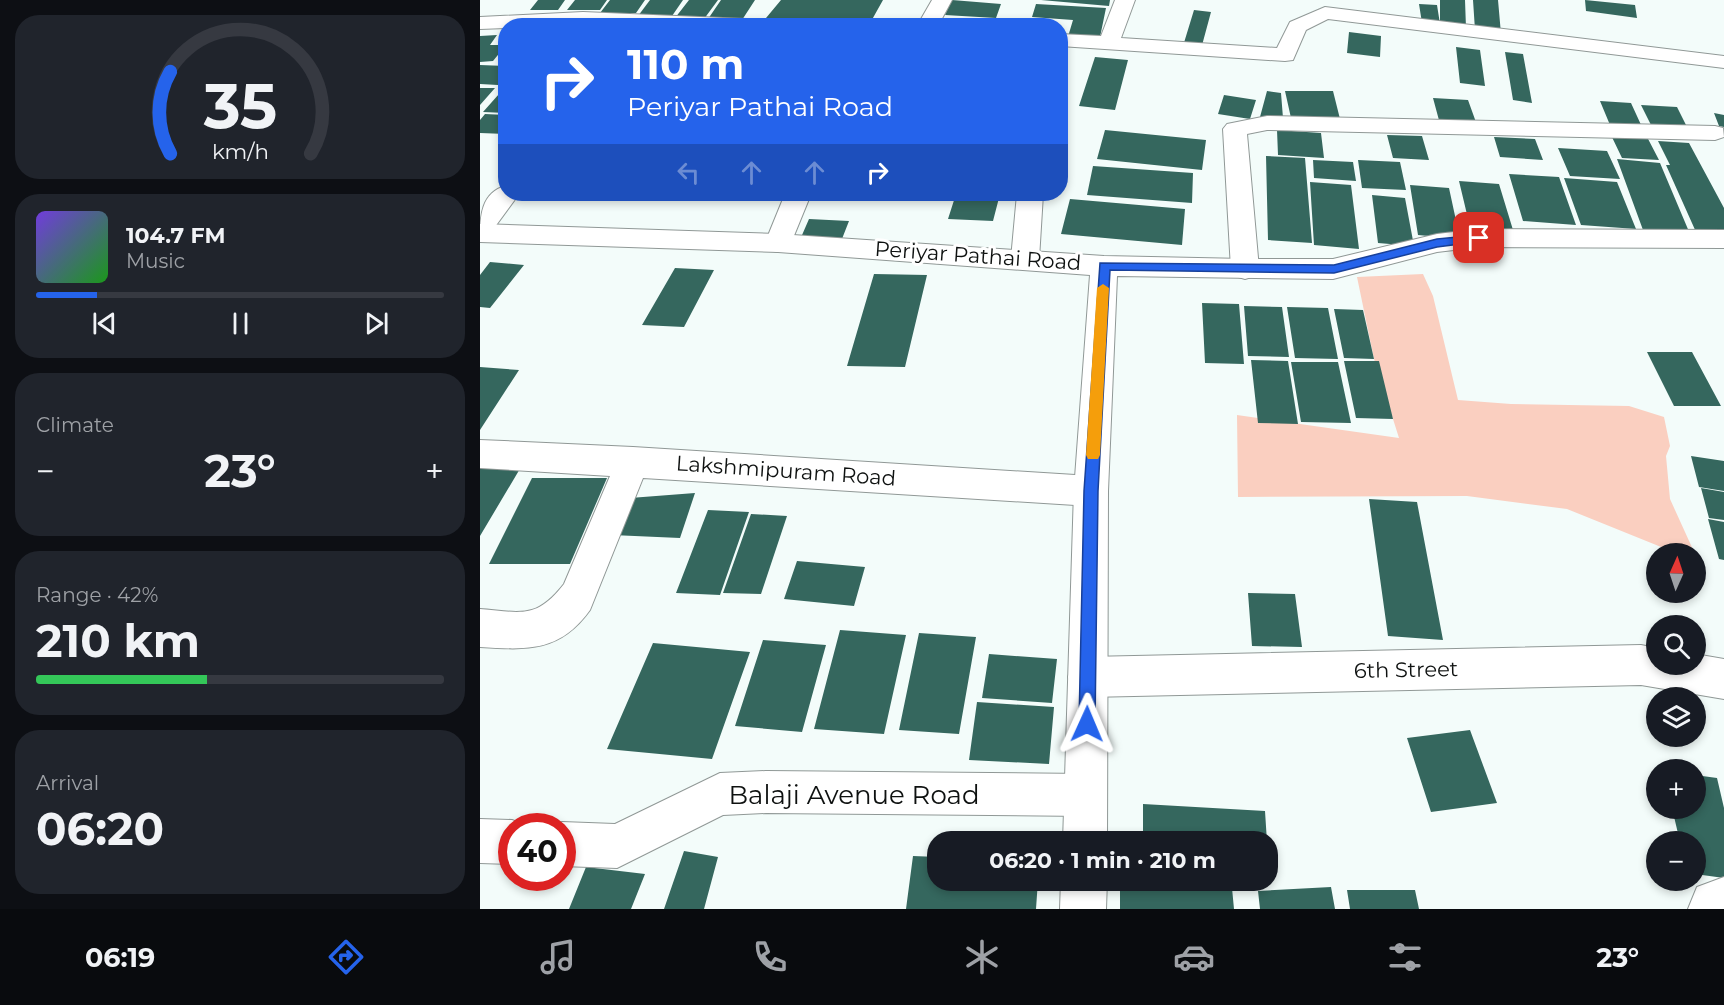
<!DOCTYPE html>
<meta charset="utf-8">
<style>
body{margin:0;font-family:Montserrat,sans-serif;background:#20242c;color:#f1f3f6;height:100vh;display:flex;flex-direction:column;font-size:22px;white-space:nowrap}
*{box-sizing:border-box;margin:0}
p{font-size:20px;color:#9ea1a6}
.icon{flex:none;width:33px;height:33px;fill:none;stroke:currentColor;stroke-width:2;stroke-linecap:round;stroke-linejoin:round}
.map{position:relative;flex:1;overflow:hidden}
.panel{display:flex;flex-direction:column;gap:15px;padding:15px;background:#0d0f14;width:480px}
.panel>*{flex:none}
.banner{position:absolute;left:18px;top:18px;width:570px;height:183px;border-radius:24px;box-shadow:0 3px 9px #0003;background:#2563eb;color:#fff;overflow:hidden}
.needle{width:39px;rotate:3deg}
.tools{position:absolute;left:1166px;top:543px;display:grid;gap:12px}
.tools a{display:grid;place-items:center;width:60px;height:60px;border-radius:50%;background:#171b24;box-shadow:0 3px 9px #0003;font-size:30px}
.speed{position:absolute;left:18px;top:813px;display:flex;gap:12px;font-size:30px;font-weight:700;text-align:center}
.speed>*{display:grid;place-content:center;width:78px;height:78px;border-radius:50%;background:#171b24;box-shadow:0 3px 9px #0003;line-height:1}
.speed .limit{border:9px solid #d22;background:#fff;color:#111}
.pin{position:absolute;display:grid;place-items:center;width:51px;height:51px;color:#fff;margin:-26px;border-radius:12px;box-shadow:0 3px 9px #0006}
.me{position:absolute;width:66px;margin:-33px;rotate:1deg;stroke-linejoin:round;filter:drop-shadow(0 0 4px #0008)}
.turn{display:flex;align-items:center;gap:21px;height:126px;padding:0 30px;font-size:27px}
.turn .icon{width:78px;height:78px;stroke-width:2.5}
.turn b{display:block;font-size:42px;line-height:51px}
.lanes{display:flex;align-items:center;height:57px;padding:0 30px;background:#0003;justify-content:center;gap:30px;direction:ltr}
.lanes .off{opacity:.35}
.big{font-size:45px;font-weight:700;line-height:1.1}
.panel .widget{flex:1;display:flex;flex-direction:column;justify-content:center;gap:9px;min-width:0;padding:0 21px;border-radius:24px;background:#20242c}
.panel .dial{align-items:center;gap:0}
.dial svg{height:156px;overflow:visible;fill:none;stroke:#363941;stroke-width:7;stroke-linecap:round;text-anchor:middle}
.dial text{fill:#f1f3f6;stroke:none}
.song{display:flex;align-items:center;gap:18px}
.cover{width:72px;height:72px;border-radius:9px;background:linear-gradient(135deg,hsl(260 70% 55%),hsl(120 70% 35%))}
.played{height:6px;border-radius:3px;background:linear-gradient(90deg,#2563eb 15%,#363941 15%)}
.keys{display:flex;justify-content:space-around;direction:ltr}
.heat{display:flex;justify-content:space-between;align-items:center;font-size:33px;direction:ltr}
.charge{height:9px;border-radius:4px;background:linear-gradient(90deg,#34c759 42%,#363941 0)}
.trip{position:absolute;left:447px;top:831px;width:351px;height:60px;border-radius:24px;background:#171b24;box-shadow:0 3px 9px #0003;font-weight:700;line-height:60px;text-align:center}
.tabs{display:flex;height:96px;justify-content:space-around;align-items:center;background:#090b0e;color:#9ea1a6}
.tabs .icon{width:42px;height:42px}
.tabs .on{color:#2563eb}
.tabs b{font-size:27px;color:#f1f3f6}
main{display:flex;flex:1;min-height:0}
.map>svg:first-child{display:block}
.green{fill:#facfc0}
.building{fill:#35675e}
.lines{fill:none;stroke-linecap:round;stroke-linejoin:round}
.street-casing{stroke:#909896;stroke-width:2}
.secondary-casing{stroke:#909896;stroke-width:2}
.street{fill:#fff;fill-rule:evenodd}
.secondary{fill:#fff;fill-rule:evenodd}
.route{fill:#2563eb;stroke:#184099;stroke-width:1.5}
.slow{fill:#f59e0b}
.labels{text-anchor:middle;stroke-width:6;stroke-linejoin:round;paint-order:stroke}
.street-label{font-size:21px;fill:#0e1110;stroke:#fff}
.near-street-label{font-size:26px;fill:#0e1110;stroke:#fff}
</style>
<main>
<section class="panel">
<div class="widget dial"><svg viewBox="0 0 100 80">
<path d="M14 69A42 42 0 1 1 86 69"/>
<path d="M14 69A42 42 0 0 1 14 27" stroke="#2563eb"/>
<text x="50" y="56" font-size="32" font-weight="700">35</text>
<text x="50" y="72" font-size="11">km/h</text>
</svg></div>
<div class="widget">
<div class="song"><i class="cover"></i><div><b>104.7 FM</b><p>Music</p></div></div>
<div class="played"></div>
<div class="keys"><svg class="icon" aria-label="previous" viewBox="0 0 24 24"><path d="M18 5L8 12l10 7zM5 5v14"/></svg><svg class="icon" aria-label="pause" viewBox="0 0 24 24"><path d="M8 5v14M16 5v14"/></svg><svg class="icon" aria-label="next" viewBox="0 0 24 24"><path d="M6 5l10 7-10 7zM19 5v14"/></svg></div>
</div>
<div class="widget"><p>Climate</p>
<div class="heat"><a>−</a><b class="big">23°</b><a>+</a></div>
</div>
<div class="widget"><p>Range · 42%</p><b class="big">210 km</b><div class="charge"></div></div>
<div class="widget"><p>Arrival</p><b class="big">06:20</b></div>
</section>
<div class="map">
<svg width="1244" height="909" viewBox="0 0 1244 909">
<rect width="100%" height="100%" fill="#f3fcfa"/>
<path class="green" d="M943,274L953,296L978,400L1031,404L1149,406L1184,417L1190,446L1186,456L1190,499L1215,554L1196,553L1087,509L987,496L758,497L757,415L919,438L894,359L877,277Z"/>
<path class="building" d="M58,0H85L78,10H50Z
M95,0H127L120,10H87Z
M130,0H165L156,13H120Z
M170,0H203L192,16H158Z
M209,0H238L224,19L195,18Z
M241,0H275L262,20L228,19Z
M301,0H403L389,25L286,18Z
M472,0L521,4L516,18L465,15Z
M561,0H630L629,6Z
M960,0H985L986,28L960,25Z
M993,0H1018L1021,34L995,30Z
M1105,0L1155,5L1157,18L1106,11Z
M556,4L626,8L619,42L587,40L593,20L552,17Z
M939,4L957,5L960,24L942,23Z
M714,10L731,12L721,49L703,46Z
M869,32L901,36L900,57L867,53Z
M17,35L10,45H26L13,61L0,62V36Z
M976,47L1000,50L1005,86L980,83Z
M1025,52L1043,54L1052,103L1033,100Z
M615,57L648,60L635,110L599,106Z
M0,65L26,66V76L18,85L0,84Z
M0,88H15L0,105Z
M787,91L801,93L803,118L780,117Z
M805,91H853L860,119L811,118Z
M19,94H26V113L3,112Z
M744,95L776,100L770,119L738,114Z
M953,98L988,100L997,125L960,124Z
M1120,101L1151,103L1162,127L1130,125Z
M1161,105L1197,107L1207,127L1171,125Z
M1234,113L1244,115V127L1239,126Z
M5,114L26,115V134L0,133V120Z
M625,130L726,140L722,170L617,159Z
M797,130L841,133L844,158L798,155Z
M1130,133L1166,135L1179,160L1142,158Z
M907,135L942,136L949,160L913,158Z
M1014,137L1055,139L1063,160L1020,157Z
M1178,141L1209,143L1244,208V234L1216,232L1186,165H1190Z
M1078,148L1127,151L1140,179L1090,176Z
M786,156L825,158L832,243L788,240Z
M1137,159L1180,163L1210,234L1163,230Z
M833,160L873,162L876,181L834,178Z
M878,160L920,162L926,190L882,188Z
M613,166L713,173L712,203L607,195Z
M1029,174L1079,177L1096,225L1043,221Z
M1084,178L1137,182L1156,229L1101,225Z
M979,181L1019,184L1033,230L990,227Z
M830,182L871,185L879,249L834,245Z
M930,185L969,188L980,239L938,235Z
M476,194H520L513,221L468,219Z
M892,195L925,198L934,246L898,243Z
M590,199L705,209L702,245L581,234Z
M329,219L369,221L360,244L319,242Z
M10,262L44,265L10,308L0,307V275Z
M195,268L234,270L204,327L162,325Z
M394,274L447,275L425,367L367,366Z
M722,303L759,304L764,364L725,363Z
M764,306L802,307L809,357L768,356Z
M807,307L848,308L858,359L815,358Z
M854,309L883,310L894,359L864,358Z
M1167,352H1212L1241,406H1194Z
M771,360L808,361L818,424L778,423Z
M864,361H899L913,419L876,418Z
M811,362H858L871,423L821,422Z
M0,367L39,370L0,430Z
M1211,456L1244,461V491L1219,487Z
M0,463L41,467L0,536Z
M52,478H127L90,564H9Z
M1221,488L1244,492V520L1229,518Z
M215,493L200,538L132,535L150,498Z
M889,499L937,502L963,640L908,636Z
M228,510L269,512L240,595L196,593Z
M271,514L307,516L281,594L243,593Z
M1228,519L1244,522V560L1239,559Z
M317,561L385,567L374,606L304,599Z
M768,593L815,594L822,647L772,646Z
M360,630L426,635L404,734L334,729Z
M439,633L496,637L479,734L419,730Z
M283,640L346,645L322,732L255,726Z
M173,643L270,652L232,759L127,749Z
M509,654L577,659L572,703L502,698Z
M497,702L574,707L569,764L489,760Z
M990,730L1017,803L951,812L927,738Z
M1215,775L1237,778L1244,808V878L1215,874V842H1200L1192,808H1215Z
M663,804L785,811L787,842H663Z
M204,851L238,857L224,909H184Z
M433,856L458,857V880H558L556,909H426Z
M106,867L165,874L151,909H89Z
M851,887L855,909H780L778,891Z
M752,888L754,909H640V889Z
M867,890H935L939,909H870Z"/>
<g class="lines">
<defs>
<path id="street" d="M452,0H472L458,26H437Z
M635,0H655L641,38L797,48L810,22L845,7L1244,56V68L848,19L826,30L813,60L805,61L580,46V34L621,36Z
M103,12L287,20L294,22L297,26H26V28L0,29V17Z
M787,116L1235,126L1243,128L1244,137L1235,140L787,130L767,134L779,269L775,276L765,279L755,276L751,269L743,129L747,124Z
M26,186V194H39L9,235L0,238C0,217 1,192 26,186Z
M305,194H331L311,243L307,250L298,252L289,250L285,243Z
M537,194H563L559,259L555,266L545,269L535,266L531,259Z
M0,440L153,447L611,476L623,480L628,491L623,502L611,506L163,478L110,610C80,652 48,650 0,647V609C41,612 56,620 84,584L130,476L0,468Z
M1161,645L1176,648V664H1215V654L1244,659V699L1161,685L608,697L594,691L588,677L594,663L608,657Z
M286,771L606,774L621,780L627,795L621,810L606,816L286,813L243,815L137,868L82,866V826H71L82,822L135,824L240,773Z
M0,819L32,820L48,826H32V864L0,863Z
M1244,877V909H1208L1217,887Z"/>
<path id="secondary" d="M0,224L298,234L624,256L765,259H853L957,234L999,229L1244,230V248L999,247L957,252L853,279L637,276L628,491L627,842H583L594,491L610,275L298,252L0,242Z
M581,880H627L626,909H580Z"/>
</defs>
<use href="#street" class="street-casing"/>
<use href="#secondary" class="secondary-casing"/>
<use href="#street" class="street"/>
<use href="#secondary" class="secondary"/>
</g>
<path class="route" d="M999,235L1003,236V241L957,247L854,273L630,270L618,491L615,724L613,730L607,733L601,730L599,724L604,491L620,263L854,265L957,239Z"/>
<path class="slow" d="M623,284L629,288L620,455L618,459H608L606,455L617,288Z"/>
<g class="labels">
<g class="street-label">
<text transform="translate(498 256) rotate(4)" y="7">Periyar Pathai Road</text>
<text transform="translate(306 471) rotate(4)" y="7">Lakshmipuram Road</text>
<text transform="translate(926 670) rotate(-1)" y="7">6th Street</text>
</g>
<g class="near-street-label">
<text x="374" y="804">Balaji Avenue Road</text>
</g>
</g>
</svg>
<div class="tools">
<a><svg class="needle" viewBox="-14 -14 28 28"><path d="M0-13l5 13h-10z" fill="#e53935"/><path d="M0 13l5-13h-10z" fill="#9ea1a6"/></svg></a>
<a><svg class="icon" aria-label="search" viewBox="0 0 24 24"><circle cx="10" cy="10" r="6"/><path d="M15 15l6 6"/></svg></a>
<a><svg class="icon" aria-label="layers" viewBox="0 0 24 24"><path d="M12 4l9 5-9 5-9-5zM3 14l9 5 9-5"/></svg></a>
<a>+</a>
<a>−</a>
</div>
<div class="speed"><div class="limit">40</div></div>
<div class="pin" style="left:999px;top:238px;background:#d93025"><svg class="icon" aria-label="arrive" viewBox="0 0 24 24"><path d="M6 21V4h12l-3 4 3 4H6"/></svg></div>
<svg class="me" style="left:607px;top:724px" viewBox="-20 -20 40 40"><path d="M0-17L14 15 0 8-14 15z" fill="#2563eb" stroke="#fff" stroke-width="4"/></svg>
<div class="trip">06:20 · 1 min · 210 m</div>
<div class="banner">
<div class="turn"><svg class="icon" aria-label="right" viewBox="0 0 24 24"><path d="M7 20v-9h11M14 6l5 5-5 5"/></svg><div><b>110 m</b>Periyar Pathai Road</div></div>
<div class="lanes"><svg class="icon off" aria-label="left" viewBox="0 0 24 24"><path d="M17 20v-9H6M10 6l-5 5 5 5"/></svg><svg class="icon off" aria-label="ahead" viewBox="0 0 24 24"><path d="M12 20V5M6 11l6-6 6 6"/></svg><svg class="icon off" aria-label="ahead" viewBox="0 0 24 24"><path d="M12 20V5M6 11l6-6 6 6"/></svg><svg class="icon" aria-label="right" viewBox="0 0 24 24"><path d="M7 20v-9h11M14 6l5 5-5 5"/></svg></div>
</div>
</div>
</main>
<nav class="tabs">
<b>06:19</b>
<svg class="icon on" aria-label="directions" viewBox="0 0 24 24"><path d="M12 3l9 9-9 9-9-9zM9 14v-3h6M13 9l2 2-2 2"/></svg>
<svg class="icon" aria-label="music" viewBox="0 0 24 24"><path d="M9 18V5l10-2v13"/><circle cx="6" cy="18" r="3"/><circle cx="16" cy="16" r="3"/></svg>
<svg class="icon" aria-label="phone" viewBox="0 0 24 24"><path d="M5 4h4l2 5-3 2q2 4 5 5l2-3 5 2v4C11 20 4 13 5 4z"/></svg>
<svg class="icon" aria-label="climate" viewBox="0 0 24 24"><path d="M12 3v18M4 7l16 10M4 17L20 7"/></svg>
<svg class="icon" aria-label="car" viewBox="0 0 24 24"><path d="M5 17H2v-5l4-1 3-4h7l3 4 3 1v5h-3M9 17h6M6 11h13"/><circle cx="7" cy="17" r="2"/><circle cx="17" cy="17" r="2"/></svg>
<svg class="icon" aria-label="filters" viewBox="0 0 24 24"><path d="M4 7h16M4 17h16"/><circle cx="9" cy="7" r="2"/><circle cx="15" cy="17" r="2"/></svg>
<b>23°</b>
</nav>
